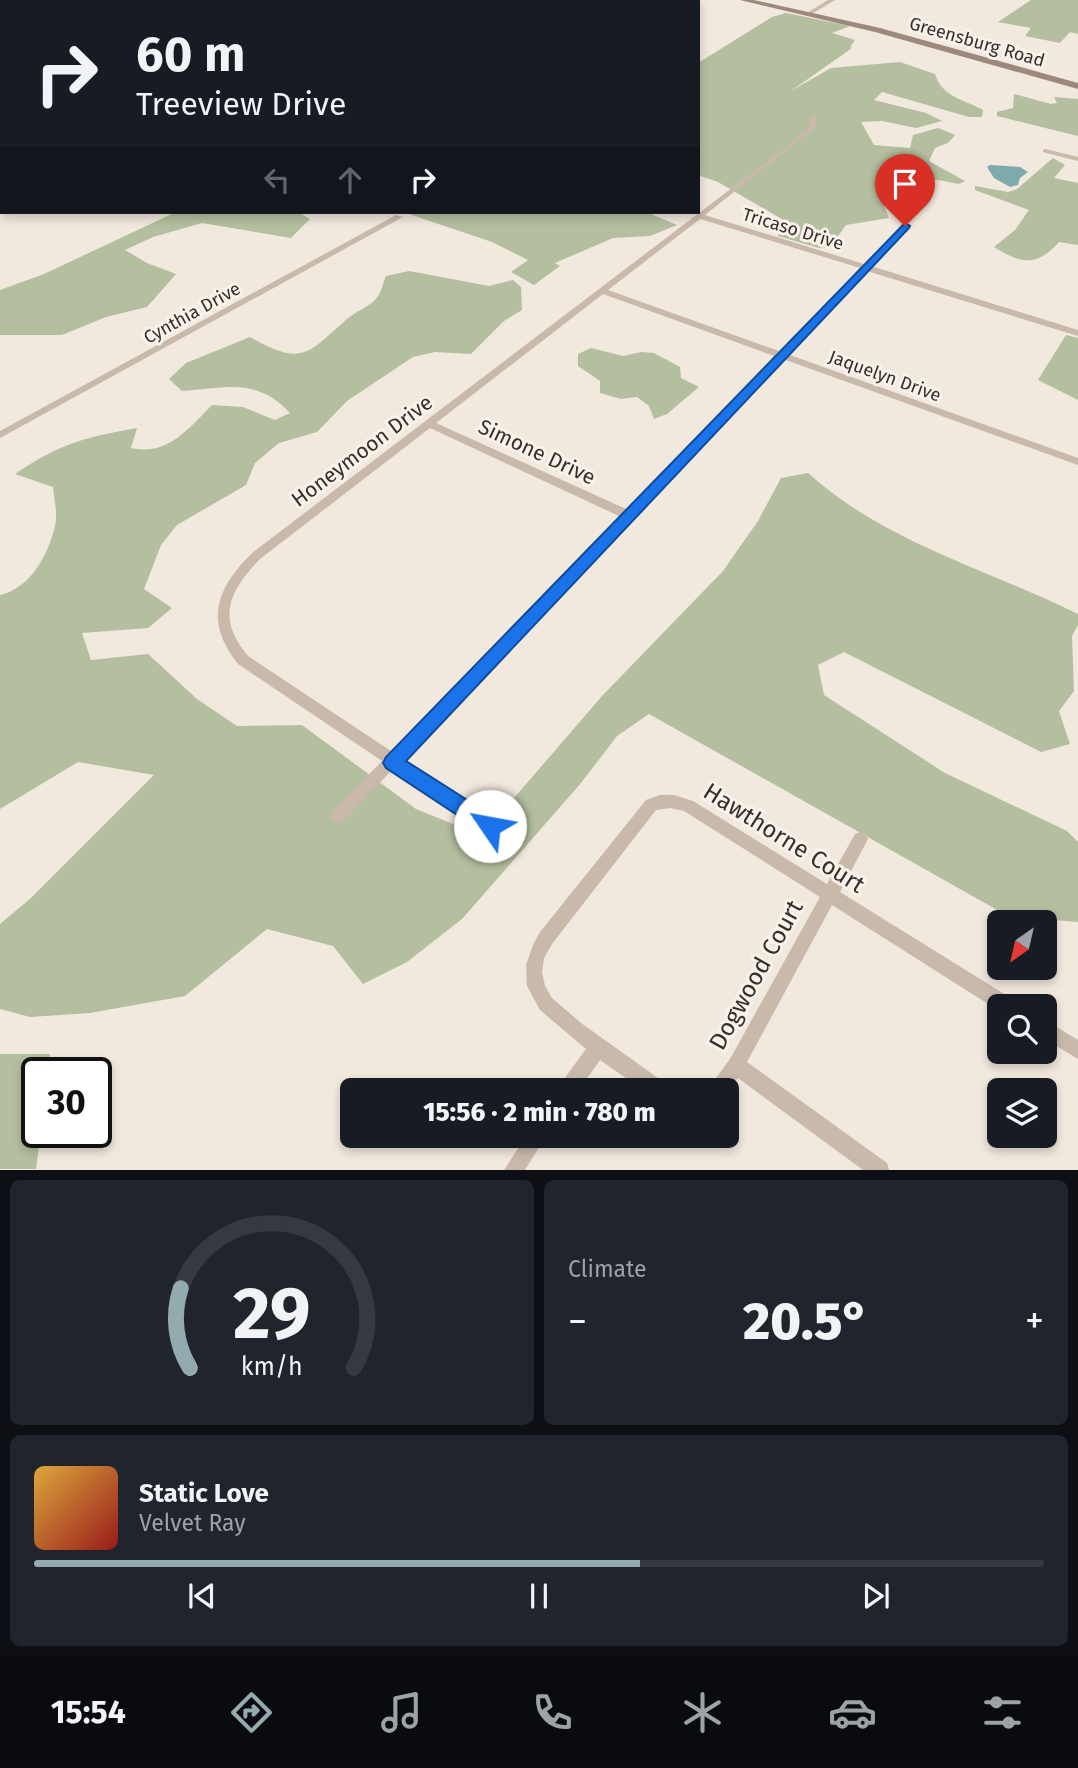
<!DOCTYPE html>
<meta charset="utf-8">
<style>
body{margin:0;font-family:"Fira Sans",sans-serif;background:#20242c;color:#f1f3f6;height:100vh;display:flex;flex-direction:column;font-size:26px;white-space:nowrap}
*{box-sizing:border-box;margin:0}
p{font-size:23px;color:#9ea1a6}
.icon{flex:none;width:38px;height:38px;fill:none;stroke:currentColor;stroke-width:2;stroke-linecap:round;stroke-linejoin:round}
.map{position:relative;height:1170px;overflow:hidden}
.side{display:flex;flex-direction:column;gap:10px;padding:10px;background:#0d0f14;flex:1}
.side>*{flex:none}
.top-card{position:absolute;left:0px;top:0px;width:700px;height:214px;box-shadow:0 4px 10px #0003;background:#171b24;color:#f1f3f6;overflow:hidden}
.needle{width:46px;rotate:214deg}
.fabs{position:absolute;left:987px;top:910px;display:grid;gap:14px}
.fabs a{display:grid;place-items:center;width:70px;height:70px;border-radius:10px;background:#171b24;box-shadow:0 4px 10px #0003;font-size:35px}
.speed{position:absolute;left:21px;top:1057px;display:flex;gap:14px;font-size:35px;font-weight:700;text-align:center}
.speed>*{display:grid;place-content:center;width:91px;height:91px;border-radius:50%;background:#171b24;box-shadow:0 4px 10px #0003;line-height:1}
.speed .limit{border:4px solid #111;border-radius:10px;background:#fff;color:#111}
.pin{position:absolute;display:grid;place-items:center;width:60px;height:60px;color:#fff;margin:-72px -30px;border-radius:50% 50% 50% 0;rotate:-45deg;box-shadow:0 0 7px #0007}
.pin .icon{rotate:45deg}
.me{position:absolute;width:77px;margin:-38px;rotate:303deg;stroke-linejoin:round;filter:drop-shadow(0 0 5px #0008)}
.turn{display:flex;align-items:center;gap:24px;height:147px;padding:0 21px;font-size:32px}
.turn .icon{width:91px;height:91px;stroke-width:2.5}
.turn b{display:block;font-size:49px;line-height:60px}
.lanes{display:flex;align-items:center;height:66px;padding:0 21px;background:#0003;justify-content:center;gap:35px;direction:ltr}
.lanes .off{opacity:.35}
.big{font-size:52px;font-weight:800;line-height:1.1}
.side .widget{flex:1;display:flex;flex-direction:column;justify-content:center;gap:10px;min-width:0;padding:0 24px;border-radius:10px;background:#20242c}
.side .dial{align-items:center;gap:0}
.dial svg{height:182px;overflow:visible;fill:none;stroke:#363941;stroke-width:7;stroke-linecap:round;text-anchor:middle}
.dial text{fill:#f1f3f6;stroke:none}
.song{display:flex;align-items:center;gap:21px}
.cover{width:84px;height:84px;border-radius:10px;background:linear-gradient(135deg,hsl(40 70% 55%),hsl(0 70% 35%))}
.played{height:7px;border-radius:4px;background:linear-gradient(90deg,#93abae 60%,#363941 60%)}
.keys{display:flex;justify-content:space-around;direction:ltr}
.heat{display:flex;justify-content:space-between;align-items:center;font-size:38px;direction:ltr}
.side .tiles{flex:1;display:grid;gap:10px;grid-template-columns:1fr 1fr}
.widget:last-child{grid-column:span 2}
.trip{position:absolute;left:340px;top:1078px;width:399px;height:70px;border-radius:10px;background:#171b24;box-shadow:0 4px 10px #0003;font-weight:800;line-height:70px;text-align:center}
.tab-bar{display:flex;height:112px;justify-content:space-around;align-items:center;background:#090b0e;color:#9ea1a6}
.tab-bar .icon{width:49px;height:49px}
.tab-bar .current{color:#93abae}
.tab-bar b{font-size:32px;color:#f1f3f6}
.map>svg:first-child{display:block}
.green{fill:#b4bf9f}
.water{fill:#7faaad}
.lines{fill:none;stroke-linecap:round;stroke-linejoin:round}
.minor{fill:#c9b9ab;fill-rule:evenodd}
.secondary{fill:#9c887c;fill-rule:evenodd}
.route{fill:#1a73e8;stroke:#114b97;stroke-width:2}
.labels{text-anchor:middle;stroke-width:6;stroke-linejoin:round;paint-order:stroke}
.far-street-label{font-size:18px;fill:#372e29;stroke:#f9f2ea}
.street-label{font-size:21px;fill:#372e29;stroke:#f9f2ea}
.near-street-label{font-size:24px;fill:#372e29;stroke:#f9f2ea}
</style>
<div class="map">
<svg width="1078" height="1170" viewBox="0 0 1078 1170">
<rect width="100%" height="100%" fill="#f1e8de"/>
<path class="green" d="M1031,0H1078V34L1070,32L1060,43L1025,36L1031,28L998,22Z
M786,13L850,26L832,33L855,40L850,47L852,48L791,91L831,68L900,62L935,74C942,97 963,99 983,110L982,117H969L882,92L874,100L926,113L942,121L916,128L882,121L861,122L874,145L910,148L913,135L938,128L955,135L948,143L935,148L929,161L965,181L959,184L897,172L876,186L889,218L846,225L831,246L819,248L778,236L785,221L718,182L698,175V63L772,17Z
M1014,94L1051,104L1057,103L1054,97L1078,99V136L997,116V112L1013,108Z
M1053,158L1065,165L1054,178L1078,183V245L1059,242C1037,267 1021,264 994,247L1015,230L1029,210L975,190V186L1008,192L1017,189Z
M176,212H298L310,219L291,238L202,223L153,237L125,250L147,263L176,274L147,307L106,317L62,335H0V290L44,274Z
M403,212H646L677,225L650,236L613,238L555,263L560,266L534,285L511,272L528,260L492,242Z
M409,271L489,286L513,280L521,287L522,310L504,321L471,354L435,352L413,357L347,401L317,432L279,443L255,463L246,485L177,525L161,545L144,589L172,608L148,628L82,633L91,660L148,654L197,699L237,726L302,725L416,809L468,830L490,826L602,696L723,571L758,521L781,478L808,473C884,542 987,569 1078,614V625L1072,636L1074,691L1059,711L1070,744L1041,752L844,652L818,665L824,695L945,773L1067,831L1078,842V922L1008,916L649,714L617,736L581,783L462,919L407,962L363,984L333,946L267,929L185,996L90,1013L30,1017L0,1009V924L31,898L154,775L78,762L0,809V595C31,588 48,555 55,526C58,514 54,499 53,487L15,474C61,443 83,438 137,428L131,448C168,456 188,429 212,405L243,407L275,420L290,413C257,377 227,388 182,391L169,379L186,363L250,337C303,367 307,354 347,319C356,311 372,306 378,296C382,291 383,282 386,276Z
M1066,335L1078,338V400L1038,380Z
M591,348L623,356L641,352L654,353L680,367L681,378L699,387L667,414L654,419L649,406L637,397L621,399L600,393V381L578,366V354Z
M0,1054H50L48,1073H37V1132H41L36,1169H0Z"/>
<path class="water" d="M990,165L1020,167L1028,172L1020,178L1018,185L1010,187L994,178L987,167Z"/>
<g class="lines">
<path class="minor" d="M828,0H835L810,15L805,14Z
M814,114L817,116L815,128L705,215L864,264L902,224H908V228L871,266L1078,330V336L867,271L787,354L1078,458V465L783,359L402,759L495,821L498,826L495,831L490,833L485,831L393,769L343,821L338,823L333,821L330,816L333,811L382,761L238,664C204,621 216,589 252,553L791,143L810,126L811,116ZM700,219L860,268L779,351L608,290ZM603,294L774,356L626,509L436,423ZM430,428L619,516L391,751L248,656C216,618 229,591 260,559Z
M1045,149L1078,157V161L1043,152V150Z
M0,205H2V210H0Z
M396,215L403,217L0,438V431Z
M660,795H674L693,801L827,884L855,834L860,832L865,834L868,839L840,892L1014,1000L1017,1006H999V1011L832,905L747,1062L887,1163L889,1170H863L738,1078L726,1092L700,1090L702,1083L716,1078L730,1059L820,897L684,811L670,808L656,810L552,944L544,958L542,972L545,986L552,998L581,1023L665,1083L667,1090H643L600,1060L579,1090H559L561,1083L586,1049L540,1010L527,986L526,965L533,945L540,932L646,800Z
M1045,1020L1078,1040V1059L1045,1039Z
M526,1136H546L525,1170H504Z"/>
<path class="secondary" d="M740,0H754L880,28L1078,83V89L875,32Z"/>
</g>
<path class="route" d="M905,223L910,226L909,228L406,761L497,819L500,826L497,832L490,835L483,832L386,768L383,763L386,757Z"/>
<g class="labels">
<g class="far-street-label">
<text transform="translate(977 42) rotate(16)" y="6">Greensburg Road</text>
<text transform="translate(793 229) rotate(17)" y="6">Tricaso Drive</text>
<text transform="translate(192 313) rotate(-29)" y="6">Cynthia Drive</text>
<text transform="translate(885 376) rotate(20)" y="6">Jaquelyn Drive</text>
</g>
<g class="street-label">
<text transform="translate(362 451) rotate(-37)" y="7">Honeymoon Drive</text>
<text transform="translate(537 452) rotate(25)" y="7">Simone Drive</text>
</g>
<g class="near-street-label">
<text transform="translate(784 838) rotate(32)" y="8">Hawthorne Court</text>
<text transform="translate(756 975) rotate(-61)" y="8">Dogwood Court</text>
</g>
</g>
</svg>
<div class="fabs">
<a><svg class="needle" viewBox="-14 -14 28 28"><path d="M0-13l5 13h-10z" fill="#e53935"/><path d="M0 13l5-13h-10z" fill="#9ea1a6"/></svg></a>
<a><svg class="icon" aria-label="search" viewBox="0 0 24 24"><circle cx="10" cy="10" r="6"/><path d="M15 15l6 6"/></svg></a>
<a><svg class="icon" aria-label="layers" viewBox="0 0 24 24"><path d="M12 4l9 5-9 5-9-5zM3 14l9 5 9-5"/></svg></a>
</div>
<div class="speed"><div class="limit">30</div></div>
<div class="pin" style="left:905px;top:226px;background:#d93025"><svg class="icon" aria-label="arrive" viewBox="0 0 24 24"><path d="M6 21V4h12l-3 4 3 4H6"/></svg></div>
<svg class="me" style="left:490px;top:826px" viewBox="-20 -20 40 40"><circle r="19" fill="#fff"/><path d="M0-13L10 11 0 6-10 11z" fill="#1a73e8"/></svg>
<div class="trip">15:56 · 2 min · 780 m</div>
<div class="top-card">
<div class="turn"><svg class="icon" aria-label="right" viewBox="0 0 24 24"><path d="M7 20v-9h11M14 6l5 5-5 5"/></svg><div><b>60 m</b>Treeview Drive</div></div>
<div class="lanes"><svg class="icon off" aria-label="left" viewBox="0 0 24 24"><path d="M17 20v-9H6M10 6l-5 5 5 5"/></svg><svg class="icon off" aria-label="ahead" viewBox="0 0 24 24"><path d="M12 20V5M6 11l6-6 6 6"/></svg><svg class="icon" aria-label="right" viewBox="0 0 24 24"><path d="M7 20v-9h11M14 6l5 5-5 5"/></svg></div>
</div>
</div>
<section class="side">
<div class="tiles">
<div class="widget dial"><svg viewBox="0 0 100 80">
<path d="M14 69A42 42 0 1 1 86 69"/>
<path d="M14 69A42 42 0 0 1 10 34" stroke="#93abae"/>
<text x="50" y="56" font-size="32" font-weight="700">29</text>
<text x="50" y="72" font-size="11">km/h</text>
</svg></div>
<div class="widget"><p>Climate</p>
<div class="heat"><a>−</a><b class="big">20.5°</b><a>+</a></div>
</div>
<div class="widget">
<div class="song"><i class="cover"></i><div><b>Static Love</b><p>Velvet Ray</p></div></div>
<div class="played"></div>
<div class="keys"><svg class="icon" aria-label="previous" viewBox="0 0 24 24"><path d="M18 5L8 12l10 7zM5 5v14"/></svg><svg class="icon" aria-label="pause" viewBox="0 0 24 24"><path d="M8 5v14M16 5v14"/></svg><svg class="icon" aria-label="next" viewBox="0 0 24 24"><path d="M6 5l10 7-10 7zM19 5v14"/></svg></div>
</div>
</div>
</section>
<nav class="tab-bar">
<b>15:54</b>
<svg class="icon current" aria-label="directions" viewBox="0 0 24 24"><path d="M12 3l9 9-9 9-9-9zM9 14v-3h6M13 9l2 2-2 2"/></svg>
<svg class="icon" aria-label="music" viewBox="0 0 24 24"><path d="M9 18V5l10-2v13"/><circle cx="6" cy="18" r="3"/><circle cx="16" cy="16" r="3"/></svg>
<svg class="icon" aria-label="phone" viewBox="0 0 24 24"><path d="M5 4h4l2 5-3 2q2 4 5 5l2-3 5 2v4C11 20 4 13 5 4z"/></svg>
<svg class="icon" aria-label="climate" viewBox="0 0 24 24"><path d="M12 3v18M4 7l16 10M4 17L20 7"/></svg>
<svg class="icon" aria-label="car" viewBox="0 0 24 24"><path d="M5 17H2v-5l4-1 3-4h7l3 4 3 1v5h-3M9 17h6M6 11h13"/><circle cx="7" cy="17" r="2"/><circle cx="17" cy="17" r="2"/></svg>
<svg class="icon" aria-label="filters" viewBox="0 0 24 24"><path d="M4 7h16M4 17h16"/><circle cx="9" cy="7" r="2"/><circle cx="15" cy="17" r="2"/></svg>
</nav>
